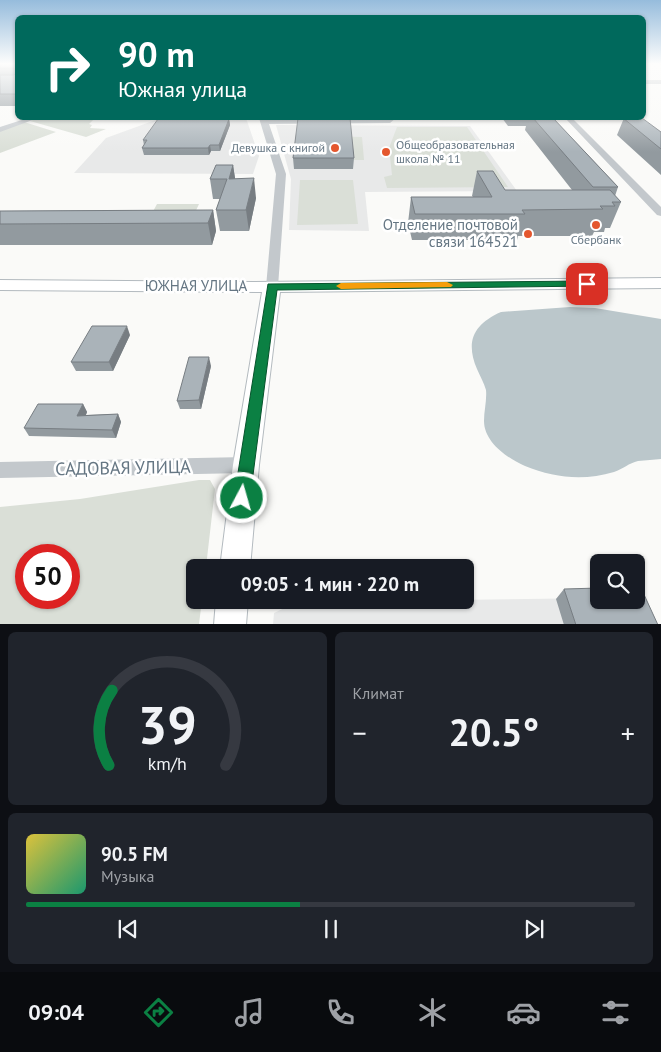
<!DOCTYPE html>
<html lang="ru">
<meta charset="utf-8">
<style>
body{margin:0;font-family:"PT Sans",sans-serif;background:#20242c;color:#f1f3f6;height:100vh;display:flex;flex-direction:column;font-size:19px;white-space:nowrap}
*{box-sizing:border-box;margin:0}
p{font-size:16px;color:#9ea1a6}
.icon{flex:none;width:28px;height:28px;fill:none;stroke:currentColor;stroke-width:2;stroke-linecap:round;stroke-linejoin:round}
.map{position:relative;height:624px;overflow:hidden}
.side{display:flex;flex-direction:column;gap:8px;padding:8px;background:#0d0f14;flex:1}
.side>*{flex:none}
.top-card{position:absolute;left:15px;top:15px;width:631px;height:105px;border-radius:8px;box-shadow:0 1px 4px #0004;background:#00695c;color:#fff;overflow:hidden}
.controls{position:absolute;left:590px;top:554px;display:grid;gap:10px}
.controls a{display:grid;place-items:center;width:55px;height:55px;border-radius:8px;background:#171b24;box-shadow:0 1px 4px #0004;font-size:25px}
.speed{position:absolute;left:15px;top:544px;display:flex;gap:10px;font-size:25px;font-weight:700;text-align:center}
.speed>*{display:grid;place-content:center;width:65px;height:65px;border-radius:50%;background:#171b24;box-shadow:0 1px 4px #0004;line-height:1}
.speed .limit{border:8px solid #d22;background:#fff;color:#111}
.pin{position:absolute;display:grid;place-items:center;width:42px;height:42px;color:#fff;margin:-21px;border-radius:10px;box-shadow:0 2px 8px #0006}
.me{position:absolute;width:55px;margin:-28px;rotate:6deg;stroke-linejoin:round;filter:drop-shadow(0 0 4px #0008)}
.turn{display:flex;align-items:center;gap:18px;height:105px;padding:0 20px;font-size:22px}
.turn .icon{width:65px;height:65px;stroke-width:2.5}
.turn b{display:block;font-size:35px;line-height:42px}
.big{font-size:38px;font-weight:800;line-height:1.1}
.side .widget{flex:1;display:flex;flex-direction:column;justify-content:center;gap:8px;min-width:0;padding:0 18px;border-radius:8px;background:#20242c}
.side .dial{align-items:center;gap:0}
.dial svg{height:130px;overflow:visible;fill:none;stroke:#363941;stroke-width:7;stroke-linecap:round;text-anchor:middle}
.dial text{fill:#f1f3f6;stroke:none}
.song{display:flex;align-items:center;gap:15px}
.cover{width:60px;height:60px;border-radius:8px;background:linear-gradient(135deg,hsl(50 70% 55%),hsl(160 70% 35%))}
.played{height:5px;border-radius:2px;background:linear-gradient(90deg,#0b8043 45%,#363941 45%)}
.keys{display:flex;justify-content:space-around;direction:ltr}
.heat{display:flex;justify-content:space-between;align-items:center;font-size:28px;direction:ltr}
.side .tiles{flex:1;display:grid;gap:8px;grid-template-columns:1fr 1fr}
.widget:last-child{grid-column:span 2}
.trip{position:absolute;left:186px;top:559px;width:288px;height:50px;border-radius:8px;background:#171b24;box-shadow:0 1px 4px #0004;font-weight:800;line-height:50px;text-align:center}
.tab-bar{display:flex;height:80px;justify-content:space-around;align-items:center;background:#090b0e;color:#9ea1a6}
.tab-bar .icon{width:35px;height:35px}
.tab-bar .on{color:#0b8043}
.tab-bar b{font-size:22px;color:#f1f3f6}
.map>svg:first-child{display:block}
.built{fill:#e8e9e9}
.green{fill:#dadfd7;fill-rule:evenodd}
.water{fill:#bbc7cb}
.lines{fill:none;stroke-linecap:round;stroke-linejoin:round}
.secondary-casing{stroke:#b3babf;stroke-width:2}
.street{fill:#c3c8cc;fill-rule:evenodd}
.secondary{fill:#fff;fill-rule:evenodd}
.wall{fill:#929a9f}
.shaded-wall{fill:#777d82}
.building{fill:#aab3b9;stroke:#777d82}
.route{fill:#0b8043;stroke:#07532c}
.slow{fill:#f59e0b}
.poi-dot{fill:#e4572e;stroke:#fff;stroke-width:2}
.labels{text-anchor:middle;stroke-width:5;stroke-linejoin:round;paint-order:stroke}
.far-poi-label{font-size:12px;fill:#657683;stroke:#fff;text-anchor:start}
.poi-label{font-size:15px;fill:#657683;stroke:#fff;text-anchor:end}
.street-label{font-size:15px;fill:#657683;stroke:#fff}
.near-street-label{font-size:18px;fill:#657683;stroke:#fff}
</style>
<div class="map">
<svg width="661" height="625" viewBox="0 0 661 625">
<rect width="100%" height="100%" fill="#fafaf8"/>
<path class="built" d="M161,118H246L259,156L253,174L74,173L106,138Z
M276,125L470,126L517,191L365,192L369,231L289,230L291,179Z
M599,598V600L642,625H273L274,613L297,602Z"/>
<path class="green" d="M39,118H95L89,124L92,125L90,128L106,129L86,137L30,121Z
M24,122L56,132L0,153V131Z
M397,127H467L508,187L387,188L384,177L392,175L389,148Z
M323,136L362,137L364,160H322Z
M300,180H353L358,224L297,225Z
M157,204H199L193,217H150Z
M199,480H210L215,489L206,567L195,568V600H202L199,624H0V507L80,499ZM26,555H69V598H26Z"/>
<path class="water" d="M570,307L595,308L661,319V459C654,460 646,460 638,461C629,463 623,469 614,472C584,481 554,478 525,466C507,458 484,442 484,421C484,411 487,400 486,390C484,383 480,376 477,369C465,341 474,324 501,312Z"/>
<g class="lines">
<defs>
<path id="secondary" d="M661,278V288L280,292L259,465L250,568H220L233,465L262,292L0,290V280L253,282Z
M216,600H248L246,625H214Z"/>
</defs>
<use href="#secondary" class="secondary-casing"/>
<path class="street" d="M644,80H661V84H644Z
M28,118H38L0,132V127Z
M259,118H266L267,120L396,118L390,123L269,124L286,174L278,287L272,291L266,287L276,174Z
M565,118H572L661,207V216L657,215Z
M246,457L253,459L255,465L253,471L246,473L0,478V462Z"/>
<use href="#secondary" class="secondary"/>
</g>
<path class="wall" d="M0,64H18V106H0Z
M502,118H553L618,187L615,196L621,202L610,228H605L604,232H594L592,236H518L517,240H412L408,223L411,197H473L472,196L477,171L505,190H572L525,130L526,126H508Z
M624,118L661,132V175L617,135Z
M229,119L230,125L220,151H211L209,155H144L142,148L144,145L143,140Z
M293,158H354L353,169H294Z
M233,165L235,179L256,198L249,231H220L216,210L220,199H213L210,179Z
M213,210L216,231L212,245H0V211Z
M130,335L113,371H76L71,362Z
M211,366L201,409H180L177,401Z
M83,404L87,412L86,415L118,414L121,422L116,438L29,436L24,428Z
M564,589L658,625H564L556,599Z"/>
<path class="shaded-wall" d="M229,119L230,125L220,151L219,145Z
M210,145L211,151L209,155L208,148Z
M233,165L236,184L229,179Z
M254,178L256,198L249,231L246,210Z
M213,210L216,231L212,245L208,223Z
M127,326L130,335L113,371L109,362Z
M209,357L211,366L201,409L199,400Z
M83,404L87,412L82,424L77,416Z
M118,414L121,422L116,438L112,430Z"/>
<path class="building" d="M0,64H18V94H0V75H14L16,73L14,68H0Z
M298,118H350L354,158H293Z
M533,118H553L618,187H593Z
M623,118H642L661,132V149Z
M158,119H229L219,145H210L208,148H142L147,140H143Z
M216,165H233L229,179L254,178L246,210H216L227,179H210Z
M477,171H493L505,190H610L621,202H612L615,206H600L603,209L522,210L525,214H415L411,197H492Z
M213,210L208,223L0,224V211Z
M92,326H127L109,362H71Z
M189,357H209L199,400L177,401Z
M38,404H83L77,416L118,414L112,430L24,428Z
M599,588V600H636V588H641L658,625H576L564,589Z"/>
<linearGradient id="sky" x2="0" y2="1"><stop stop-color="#96bcdc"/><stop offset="0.42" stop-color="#fdfdfc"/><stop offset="1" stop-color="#fdfdfc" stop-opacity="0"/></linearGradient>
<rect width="661" height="152" fill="url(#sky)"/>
<path class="route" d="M587,281L591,282L593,284L591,286L277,290L250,498L248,504L242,506L236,504L234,498L268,284Z"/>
<path class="slow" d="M447,282L453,285L451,287L341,289L336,286L341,283Z"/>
<g class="poi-dot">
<circle cx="335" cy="148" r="5"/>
<circle cx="386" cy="152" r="5"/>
<circle cx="596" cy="225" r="5"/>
<circle cx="528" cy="234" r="5"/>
</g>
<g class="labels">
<g class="far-poi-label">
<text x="396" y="149">Общеобразовательная<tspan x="396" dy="14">школа № 11</tspan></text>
<text x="325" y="152" text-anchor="end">Девушка с книгой</text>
<text x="596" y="244" text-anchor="middle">Сбербанк</text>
</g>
<g class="poi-label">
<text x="518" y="230">Отделение почтовой<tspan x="518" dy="17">связи 164521</tspan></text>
</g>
<g class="street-label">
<text x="196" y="291">ЮЖНАЯ УЛИЦА</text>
</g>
<g class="near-street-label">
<text transform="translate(123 468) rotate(-1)" y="6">САДОВАЯ УЛИЦА</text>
</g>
</g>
</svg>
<div class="controls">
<a><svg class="icon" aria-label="search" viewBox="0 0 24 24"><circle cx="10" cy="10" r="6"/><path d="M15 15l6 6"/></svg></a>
</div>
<div class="speed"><div class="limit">50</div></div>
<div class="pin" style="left:587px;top:284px;background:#d93025"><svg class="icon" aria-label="arrive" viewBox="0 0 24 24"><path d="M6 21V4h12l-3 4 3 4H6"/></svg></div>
<svg class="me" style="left:242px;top:498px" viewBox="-20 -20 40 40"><circle r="17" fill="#0b8043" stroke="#fff" stroke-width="3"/><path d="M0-11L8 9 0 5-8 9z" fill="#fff"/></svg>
<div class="trip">09:05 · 1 мин · 220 m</div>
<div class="top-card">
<div class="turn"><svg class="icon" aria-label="right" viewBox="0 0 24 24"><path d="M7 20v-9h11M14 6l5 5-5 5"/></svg><div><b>90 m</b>Южная улица</div></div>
</div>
</div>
<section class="side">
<div class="tiles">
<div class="widget dial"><svg viewBox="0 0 100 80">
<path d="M14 69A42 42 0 1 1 86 69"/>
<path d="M14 69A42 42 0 0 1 16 23" stroke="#0b8043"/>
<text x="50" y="56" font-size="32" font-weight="700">39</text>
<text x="50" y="72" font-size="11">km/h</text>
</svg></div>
<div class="widget"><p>Климат</p>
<div class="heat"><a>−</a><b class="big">20.5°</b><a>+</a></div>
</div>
<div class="widget">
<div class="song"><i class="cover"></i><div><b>90.5 FM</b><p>Музыка</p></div></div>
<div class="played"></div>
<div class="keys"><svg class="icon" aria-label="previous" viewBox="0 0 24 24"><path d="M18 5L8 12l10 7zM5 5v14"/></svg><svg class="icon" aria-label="pause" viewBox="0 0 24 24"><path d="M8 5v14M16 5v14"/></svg><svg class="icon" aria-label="next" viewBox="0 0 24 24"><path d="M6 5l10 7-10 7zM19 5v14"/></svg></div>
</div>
</div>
</section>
<nav class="tab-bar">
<b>09:04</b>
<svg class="icon on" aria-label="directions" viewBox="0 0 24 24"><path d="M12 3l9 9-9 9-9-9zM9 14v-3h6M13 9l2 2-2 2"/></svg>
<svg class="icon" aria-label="music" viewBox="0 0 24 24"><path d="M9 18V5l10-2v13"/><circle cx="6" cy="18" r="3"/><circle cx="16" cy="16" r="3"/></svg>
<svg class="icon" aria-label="phone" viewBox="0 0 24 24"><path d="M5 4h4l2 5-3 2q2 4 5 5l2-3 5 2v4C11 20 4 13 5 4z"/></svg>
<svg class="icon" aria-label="climate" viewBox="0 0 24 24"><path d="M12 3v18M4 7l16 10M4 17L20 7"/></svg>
<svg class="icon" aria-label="car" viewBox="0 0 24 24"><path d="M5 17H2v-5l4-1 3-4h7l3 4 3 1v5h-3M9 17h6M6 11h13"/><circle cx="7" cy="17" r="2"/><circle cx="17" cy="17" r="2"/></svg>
<svg class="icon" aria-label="filters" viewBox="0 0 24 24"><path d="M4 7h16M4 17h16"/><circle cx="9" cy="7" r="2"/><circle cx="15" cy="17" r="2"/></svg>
</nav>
